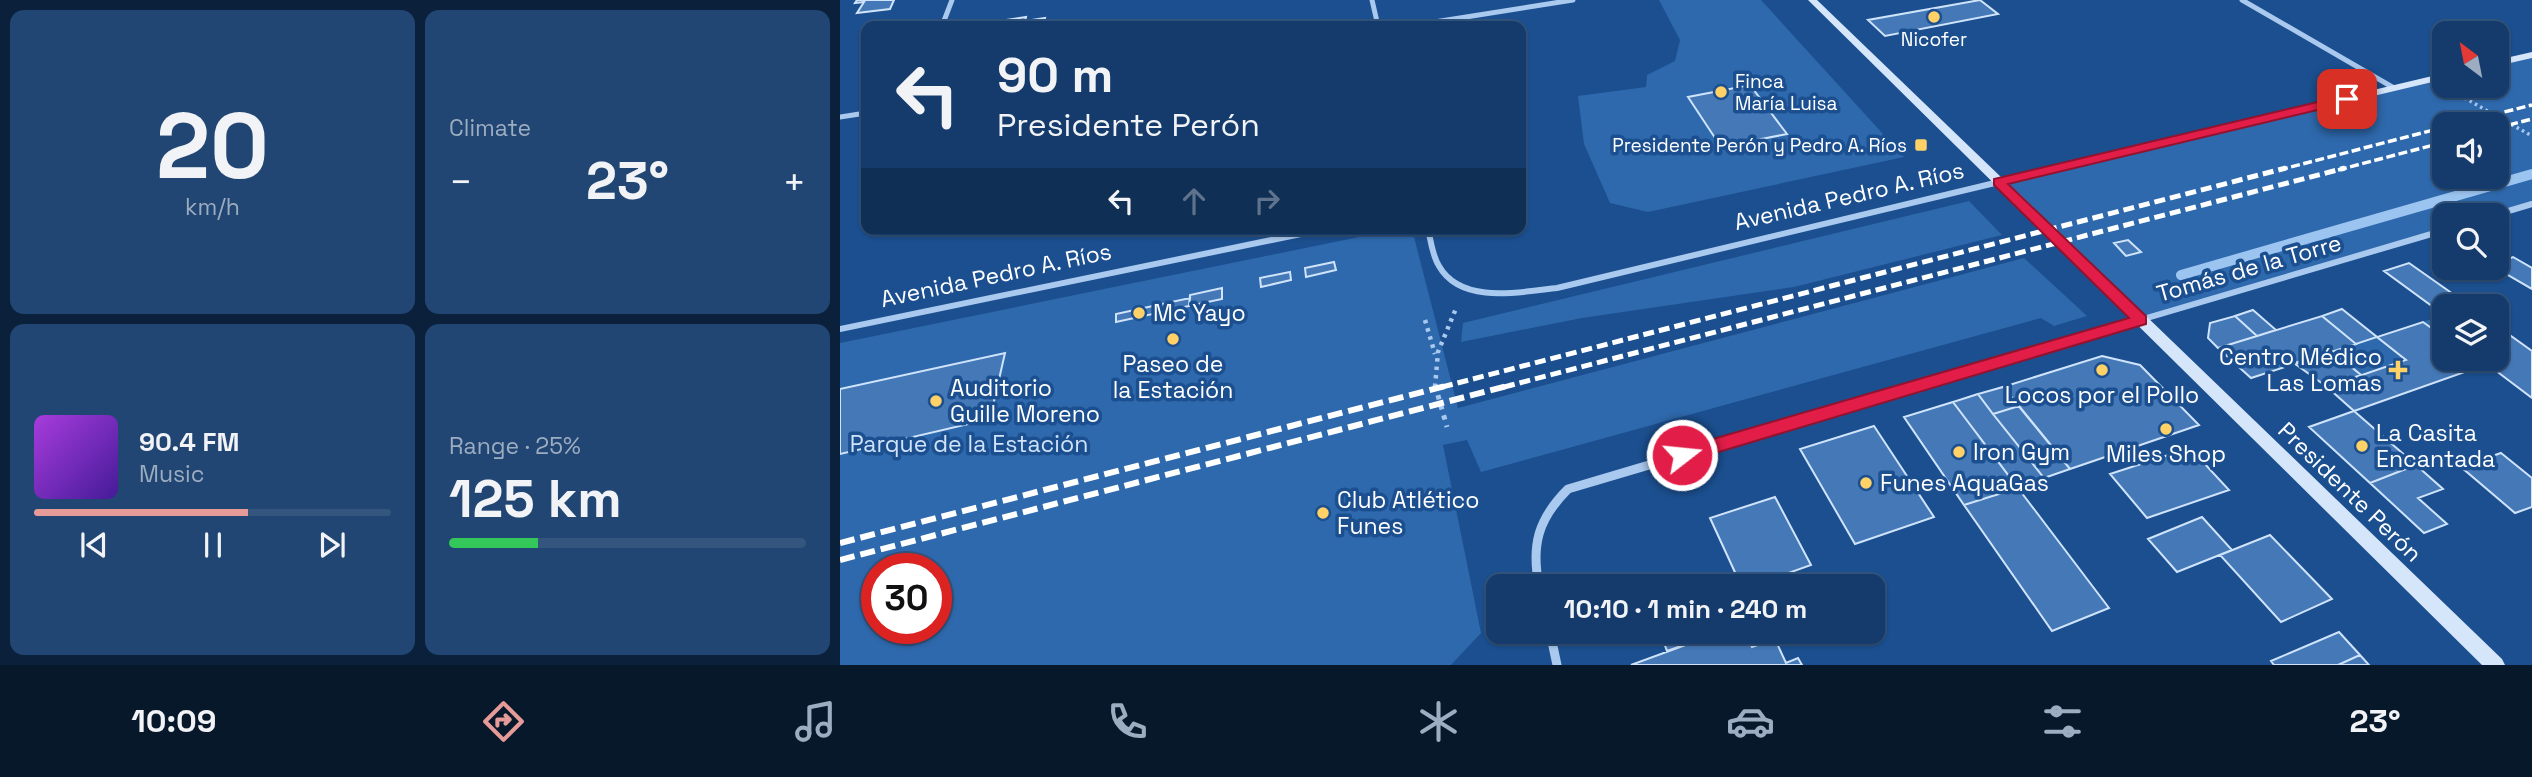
<!DOCTYPE html>
<meta charset="utf-8">
<style>
body{margin:0;font-family:"Space Grotesk",sans-serif;background:#214673;color:#f1f3f6;height:100vh;display:flex;flex-direction:column;font-size:26px;white-space:nowrap}
*{box-sizing:border-box;margin:0}
p{font-size:23px;color:#9dadc1}
.icon{flex:none;width:38px;height:38px;fill:none;stroke:currentColor;stroke-width:2;stroke-linecap:round;stroke-linejoin:round}
.map{position:relative;flex:1;overflow:hidden}
.sheet{display:flex;flex-direction:column;gap:10px;padding:10px;background:#0b203b;width:840px}
.sheet>*{flex:none}
.guide{position:absolute;left:21px;top:21px;width:665px;height:214px;border-radius:14px;box-shadow:0 2px 5px #0004,0 0 0 2px #33557e;background:#143b6b;color:#f1f3f6;overflow:hidden}
.needle{width:46px;rotate:328deg}
.buttons{position:absolute;left:1592px;top:21px;display:grid;gap:14px}
.buttons a{display:grid;place-items:center;width:77px;height:77px;border-radius:14px;background:#143b6b;box-shadow:0 2px 5px #0004,0 0 0 2px #33557e;font-size:35px}
.speed{position:absolute;left:21px;top:553px;display:flex;gap:14px;font-size:35px;font-weight:700;text-align:center}
.speed>*{display:grid;place-content:center;width:91px;height:91px;border-radius:50%;background:#143b6b;box-shadow:0 2px 5px #0004,0 0 0 2px #33557e;line-height:1}
.speed .limit{border:10px solid #d22;background:#fff;color:#111}
.pin{position:absolute;display:grid;place-items:center;width:60px;height:60px;color:#fff;margin:-30px;border-radius:14px;box-shadow:0 4px 10px #0006}
.me{position:absolute;width:77px;margin:-38px;rotate:74deg;stroke-linejoin:round;filter:drop-shadow(0 0 5px #0008)}
.turn{display:flex;align-items:center;gap:24px;height:147px;padding:0 21px;font-size:32px}
.turn .icon{width:91px;height:91px;stroke-width:2.5}
.turn b{display:block;font-size:49px;line-height:60px}
.lanes{display:flex;align-items:center;height:66px;padding:0 21px;background:#0003;justify-content:center;gap:35px;direction:ltr}
.lanes .off{opacity:.35}
.big{font-size:52px;font-weight:700;line-height:1.1}
.sheet .tile{flex:1;display:flex;flex-direction:column;justify-content:center;gap:10px;min-width:0;padding:0 24px;border-radius:14px;background:#214673}
.sheet .dial{align-items:center;gap:0}
.dial b{font-size:91px;line-height:1}
.song{display:flex;align-items:center;gap:21px}
.cover{width:84px;height:84px;border-radius:10px;background:linear-gradient(135deg,hsl(280 70% 55%),hsl(260 70% 35%))}
.played{height:7px;border-radius:4px;background:linear-gradient(90deg,#e69b98 60%,#33557e 60%)}
.keys{display:flex;justify-content:space-around;direction:ltr}
.heat{display:flex;justify-content:space-between;align-items:center;font-size:38px;direction:ltr}
.charge{height:10px;border-radius:5px;background:linear-gradient(90deg,#34c759 25%,#33557e 0)}
.sheet .tiles{flex:1;display:grid;gap:10px;grid-template-columns:repeat(2,1fr)}
.trip{position:absolute;left:646px;top:574px;width:399px;height:70px;border-radius:14px;background:#143b6b;box-shadow:0 2px 5px #0004,0 0 0 2px #33557e;font-weight:700;line-height:70px;text-align:center}
.tabs{display:flex;height:112px;justify-content:space-around;align-items:center;background:#08182b;color:#9dadc1}
.tabs .icon{width:49px;height:49px}
.tabs .on{color:#e69b98}
.tabs b{font-size:32px;color:#f1f3f6}
main{display:flex;flex:1;min-height:0}
.map>svg:first-child{display:block}
.green{fill:#2e69ad;fill-rule:evenodd}
.lines{fill:none;stroke-linecap:round;stroke-linejoin:round}
.stream{stroke:#9cc4f0;stroke-width:10}
.building{fill:#4478b7;stroke:#cfe3fa;stroke-width:2}
.path-far2{stroke:#a9c9ee;stroke-width:3.5;stroke-dasharray:2.5 3.5;stroke-linecap:butt}
.path-far1{stroke:#a9c9ee;stroke-width:4.5;stroke-dasharray:3.5 5;stroke-linecap:butt}
.path{stroke:#a9c9ee;stroke-width:5;stroke-dasharray:4.5 6;stroke-linecap:butt}
.minor-far2{stroke:#a9c9ee;stroke-width:5}
.minor-far1{stroke:#a9c9ee;stroke-width:6}
.minor{stroke:#a9c9ee;stroke-width:9}
.secondary{fill:#d6e6fa;fill-rule:evenodd}
.rail-far2{stroke:#fff;stroke-width:3.5;stroke-dasharray:9 3.5;stroke-linecap:butt}
.rail-far1{stroke:#fff;stroke-width:5;stroke-dasharray:11 5;stroke-linecap:butt}
.rail{stroke:#fff;stroke-width:6;stroke-dasharray:15 6;stroke-linecap:butt}
.route{fill:#e11d48;stroke:#92132f;stroke-width:2}
.poi-dot{fill:#ffd166;stroke:#1b4f8f;stroke-width:2.5}
.labels{text-anchor:middle;stroke-width:7;stroke-linejoin:round;paint-order:stroke}
.far-poi-label{font-size:19px;fill:#fff;stroke:#1b4f8f}
.street-label{font-size:23px;fill:#fff;stroke:#1b4f8f}
.poi-label{font-size:23px;fill:#fff;stroke:#1b4f8f;text-anchor:start}
.park-label{font-size:23px;fill:#cfe3fa;stroke:#1b4f8f}
</style>
<main>
<section class="sheet">
<div class="tiles">
<div class="tile dial"><b>20</b><p>km/h</p></div>
<div class="tile"><p>Climate</p>
<div class="heat"><a>−</a><b class="big">23°</b><a>+</a></div>
</div>
<div class="tile">
<div class="song"><i class="cover"></i><div><b>90.4 FM</b><p>Music</p></div></div>
<div class="played"></div>
<div class="keys"><svg class="icon" aria-label="previous" viewBox="0 0 24 24"><path d="M18 5L8 12l10 7zM5 5v14"/></svg><svg class="icon" aria-label="pause" viewBox="0 0 24 24"><path d="M8 5v14M16 5v14"/></svg><svg class="icon" aria-label="next" viewBox="0 0 24 24"><path d="M6 5l10 7-10 7zM19 5v14"/></svg></div>
</div>
<div class="tile"><p>Range · 25%</p><b class="big">125 km</b><div class="charge"></div></div>
</div>
</section>
<div class="map">
<svg width="1692" height="665" viewBox="0 0 1692 665">
<rect width="100%" height="100%" fill="#1b4f8f"/>
<path class="green" d="M819,0H921L1064,157L808,212L770,203L744,144L738,96L806,87L807,75L835,61L840,40Z
M1692,55V204L1655,215H1605V230L1300,320L1159,182L1605,76V86H1657V63ZM1605,124H1657V177H1605Z
M1129,201L1162,235L954,287L742,318L621,342L623,323Z
M558,229H572L618,408L1184,258L1247,316L1214,326L1201,318L641,472L627,440L603,445L641,633L611,665H0V343ZM37,569H96V628H37Z
M1569,263L1630,306H1605V359H1657V326L1692,351V398L1647,364L1514,411L1487,387L1521,375L1492,351L1604,315L1544,271Z"/>
<g class="lines">
<path class="stream" d="M1341,275L1692,174"/>
</g>
<path class="building" d="M17,0H54L50,9L17,13L24,2L15,3Z
M1140,0L1158,14L1045,36L1028,20Z
M186,17L185,21L205,18L203,26H145L146,23Z
M910,85L947,134L881,147L848,97Z
M1288,240L1301,252L1286,256L1274,243Z
M1673,257L1692,268V289L1656,268L1657,264Z
M494,262L496,270L466,277L465,268Z
M1569,263L1630,306H1605V324L1596,318L1604,315L1544,271Z
M450,272L451,280L421,287L420,278Z
M382,288V299L349,306L350,295Z
M350,298L349,306L322,312V304Z
M322,304V312L276,322V314Z
M1502,309L1537,337L1516,344L1482,316Z
M1413,310L1436,330L1417,336L1395,316Z
M1395,316L1417,336L1378,348L1368,338L1370,323Z
M1482,316L1516,344L1411,378L1378,348Z
M1583,322L1605,338V359H1657V326L1692,351V398L1647,364L1514,411L1487,387L1566,360L1537,337Z
M1492,351L1521,375L1487,387L1454,363Z
M165,353L150,419L0,454V389Z
M1262,356L1300,365L1359,425L1230,469L1163,387Z
M1163,387L1179,406L1153,414L1138,394Z
M1138,394L1153,414L1204,478L1178,488L1113,402Z
M1113,402L1178,488L1124,505L1064,417Z
M1179,406L1210,444L1230,469L1204,478L1153,414Z
M1514,411L1576,465L1530,483L1469,427Z
M1034,426L1094,517L1015,544L960,449Z
M1350,448L1389,490L1307,518L1270,474Z
M1661,453L1692,478V507L1675,513L1621,467Z
M1576,465L1603,489L1578,498L1607,524L1584,533L1530,483Z
M1178,488L1269,608L1212,631L1124,505Z
M935,497L971,565L926,581L923,574L899,581L870,518Z
M1362,517L1392,550L1337,572L1308,539Z
M1430,535L1492,599L1441,622L1380,555Z
M820,632H881L827,651Z
M881,632H905L912,647L935,639L946,663L958,658L962,665H791Z
M1499,632L1520,655L1498,665H1434L1431,661Z
M1520,655L1529,665H1498Z"/>
<g class="lines">
<path class="path-far2" d="M1614,92L1692,136"/>
<path class="path-far1" d="M585,320L595,354
M595,387L598,352L617,306"/>
<path class="path" d="M595,385L607,427"/>
<path class="minor-far2" d="M532,0L538,26
M1402,0L1554,88
M102,26L112,0
M569,26L733,0
M0,117L26,113"/>
<path class="minor-far1" d="M1655,215L1692,204
M588,229C591,241 592,255 599,266C621,305 681,292 717,288L1159,182
M0,329L485,229
M1073,387L1605,230"/>
<path class="minor" d="M699,586C691,545 698,519 728,489L1079,385
M710,632L717,665"/>
<path class="secondary" d="M968,0H977L1162,178L1605,73V79L1168,183L1662,659L1665,665H1642Z
M1692,52V58L1657,66V60Z"/>
<path class="rail-far2" d="M1616,124L1692,105
M1657,128L1692,119
M1439,170L1605,127
M1498,170L1605,142"/>
<path class="rail-far1" d="M602,387L1446,168
M664,387L1505,168"/>
<path class="rail" d="M0,543L609,385
M0,560L671,385"/>
</g>
<path class="route" d="M1507,95L1511,97V102L1168,184L1306,316V324L842,463L835,460L833,455L835,450L842,448L1289,318L1154,185V179Z"/>
<g class="poi-dot">
<circle cx="1094" cy="17" r="7"/>
<circle cx="881" cy="92" r="7"/>
<rect x="1074" y="138" width="14" height="14" rx="3.5"/>
<circle cx="299" cy="313" r="7"/>
<circle cx="333" cy="339" r="7"/>
<circle cx="1262" cy="370" r="7"/>
<path d="M1554.5 359.5h7v7h7v7h-7v7h-7v-7h-7v-7h7z"/>
<circle cx="96" cy="401" r="7"/>
<circle cx="1326" cy="429" r="7"/>
<circle cx="1522" cy="446" r="7"/>
<circle cx="1119" cy="452" r="7"/>
<circle cx="1026" cy="483" r="7"/>
<circle cx="483" cy="513" r="7"/>
</g>
<g class="labels">
<g class="far-poi-label">
<text x="1094" y="46">Nicofer</text>
<text x="895" y="88" text-anchor="start">Finca<tspan x="895" dy="22">María Luisa</tspan></text>
<text x="1067" y="152" text-anchor="end">Presidente Perón y Pedro A. Ríos</text>
</g>
<g class="street-label">
<text transform="translate(1009 196) rotate(-13)" y="8">Avenida Pedro A. Ríos</text>
<text transform="translate(1409 268) rotate(-16)" y="8">Tomás de la Torre</text>
<text transform="translate(156 275) rotate(-12)" y="8">Avenida Pedro A. Ríos</text>
<text transform="translate(1510 492) rotate(44)" y="8">Presidente Perón</text>
</g>
<g class="poi-label">
<text x="313" y="321">Mc Yayo</text>
<text x="1542" y="365" text-anchor="end">Centro Médico<tspan x="1542" dy="26">Las Lomas</tspan></text>
<text x="333" y="372" text-anchor="middle">Paseo de<tspan x="333" dy="26">la Estación</tspan></text>
<text x="110" y="396">Auditorio<tspan x="110" dy="26">Guille Moreno</tspan></text>
<text x="1262" y="403" text-anchor="middle">Locos por el Pollo</text>
<text x="1536" y="441">La Casita<tspan x="1536" dy="26">Encantada</tspan></text>
<text x="1133" y="460">Iron Gym</text>
<text x="1326" y="462" text-anchor="middle">Miles Shop</text>
<text x="1040" y="491">Funes AquaGas</text>
<text x="497" y="508">Club Atlético<tspan x="497" dy="26">Funes</tspan></text>
</g>
<g class="park-label">
<text x="129" y="452">Parque de la Estación</text>
</g>
</g>
</svg>
<div class="buttons">
<a><svg class="needle" viewBox="-14 -14 28 28"><path d="M0-13l5 13h-10z" fill="#e53935"/><path d="M0 13l5-13h-10z" fill="#9dadc1"/></svg></a>
<a><svg class="icon" aria-label="sound" viewBox="0 0 24 24"><path d="M4 9h4l5-4v14l-5-4H4zM17 9q2 3 0 6"/></svg></a>
<a><svg class="icon" aria-label="search" viewBox="0 0 24 24"><circle cx="10" cy="10" r="6"/><path d="M15 15l6 6"/></svg></a>
<a><svg class="icon" aria-label="layers" viewBox="0 0 24 24"><path d="M12 4l9 5-9 5-9-5zM3 14l9 5 9-5"/></svg></a>
</div>
<div class="speed"><div class="limit">30</div></div>
<div class="pin" style="left:1507px;top:99px;background:#d93025"><svg class="icon" aria-label="arrive" viewBox="0 0 24 24"><path d="M6 21V4h12l-3 4 3 4H6"/></svg></div>
<svg class="me" style="left:842px;top:455px" viewBox="-20 -20 40 40"><circle r="17" fill="#e11d48" stroke="#fff" stroke-width="3"/><path d="M0-11L8 9 0 5-8 9z" fill="#fff"/></svg>
<div class="trip">10:10 · 1 min · 240 m</div>
<div class="guide">
<div class="turn"><svg class="icon" aria-label="left" viewBox="0 0 24 24"><path d="M17 20v-9H6M10 6l-5 5 5 5"/></svg><div><b>90 m</b>Presidente Perón</div></div>
<div class="lanes"><svg class="icon" aria-label="left" viewBox="0 0 24 24"><path d="M17 20v-9H6M10 6l-5 5 5 5"/></svg><svg class="icon off" aria-label="ahead" viewBox="0 0 24 24"><path d="M12 20V5M6 11l6-6 6 6"/></svg><svg class="icon off" aria-label="right" viewBox="0 0 24 24"><path d="M7 20v-9h11M14 6l5 5-5 5"/></svg></div>
</div>
</div>
</main>
<nav class="tabs">
<b>10:09</b>
<svg class="icon on" aria-label="directions" viewBox="0 0 24 24"><path d="M12 3l9 9-9 9-9-9zM9 14v-3h6M13 9l2 2-2 2"/></svg>
<svg class="icon" aria-label="music" viewBox="0 0 24 24"><path d="M9 18V5l10-2v13"/><circle cx="6" cy="18" r="3"/><circle cx="16" cy="16" r="3"/></svg>
<svg class="icon" aria-label="phone" viewBox="0 0 24 24"><path d="M5 4h4l2 5-3 2q2 4 5 5l2-3 5 2v4C11 20 4 13 5 4z"/></svg>
<svg class="icon" aria-label="climate" viewBox="0 0 24 24"><path d="M12 3v18M4 7l16 10M4 17L20 7"/></svg>
<svg class="icon" aria-label="car" viewBox="0 0 24 24"><path d="M5 17H2v-5l4-1 3-4h7l3 4 3 1v5h-3M9 17h6M6 11h13"/><circle cx="7" cy="17" r="2"/><circle cx="17" cy="17" r="2"/></svg>
<svg class="icon" aria-label="filters" viewBox="0 0 24 24"><path d="M4 7h16M4 17h16"/><circle cx="9" cy="7" r="2"/><circle cx="15" cy="17" r="2"/></svg>
<b>23°</b>
</nav>
